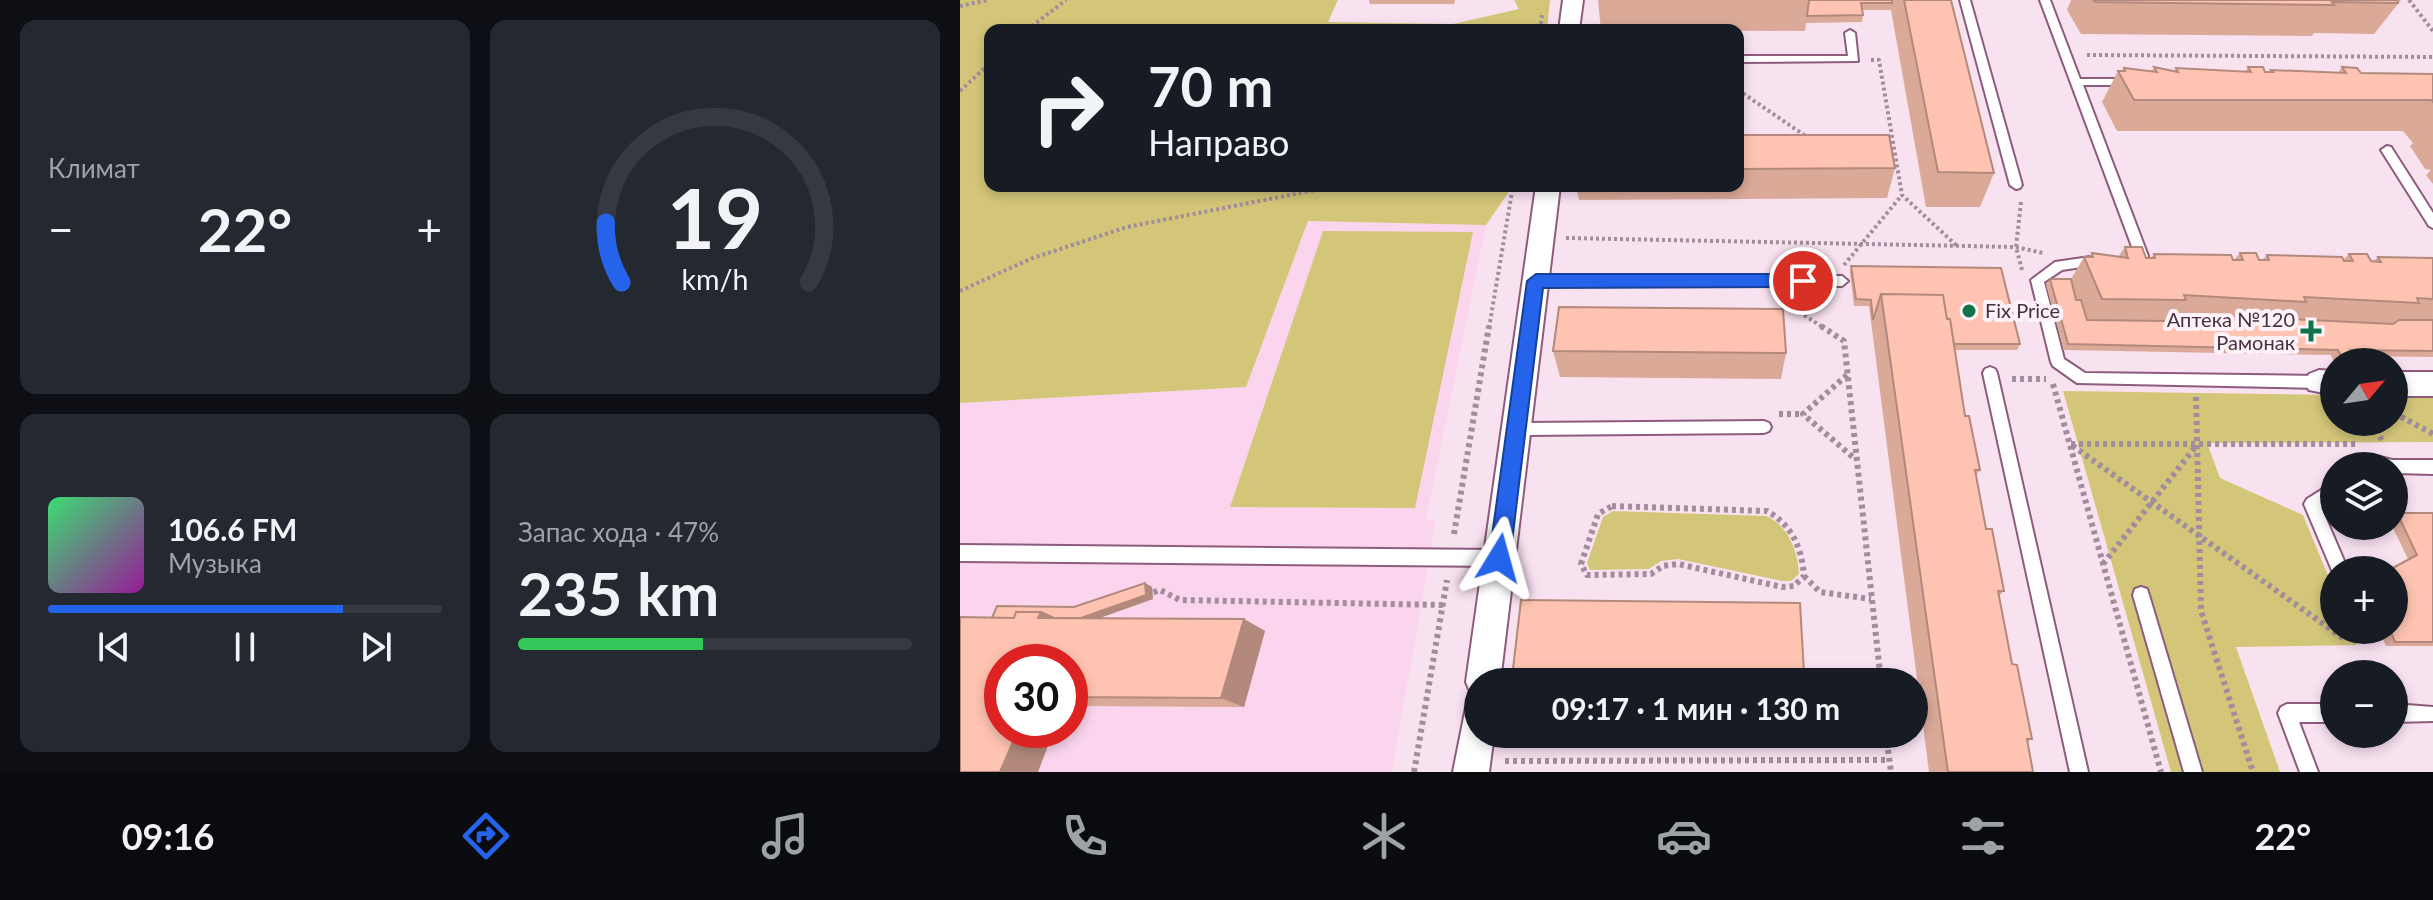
<!DOCTYPE html>
<html lang="ru">
<meta charset="utf-8">
<style>
body{margin:0;font-family:Lato,sans-serif;background:#242831;color:#f1f3f6;height:100vh;display:flex;flex-direction:column;font-size:30px;white-space:nowrap}
*{box-sizing:border-box;margin:0}
p{font-size:26px;color:#9ea1a6}
.icon{flex:none;width:44px;height:44px;fill:none;stroke:currentColor;stroke-width:2;stroke-linecap:round;stroke-linejoin:round}
.map{position:relative;flex:1;overflow:hidden}
.drawer{display:flex;flex-direction:column;gap:20px;padding:20px;background:#0d0f14;width:960px}
.drawer>*{flex:none}
.guide{position:absolute;left:24px;top:24px;width:760px;height:168px;border-radius:16px;box-shadow:0 4px 12px #0003;background:#171b24;color:#f1f3f6;overflow:hidden}
.needle{width:52px;rotate:61deg}
.tools{position:absolute;left:1360px;top:348px;display:grid;gap:16px}
.tools a{display:grid;place-items:center;width:88px;height:88px;border-radius:50%;background:#171b24;box-shadow:0 4px 12px #0003;font-size:40px}
.speed{position:absolute;left:24px;top:644px;display:flex;gap:16px;font-size:40px;font-weight:700;text-align:center}
.speed>*{display:grid;place-content:center;width:104px;height:104px;border-radius:50%;background:#171b24;box-shadow:0 4px 12px #0003;line-height:1}
.speed .limit{border:12px solid #d22;background:#fff;color:#111}
.pin{position:absolute;display:grid;place-items:center;width:68px;height:68px;color:#fff;margin:-34px;border:4px solid #fff;border-radius:50%;box-shadow:0 2px 8px #0007}
.me{position:absolute;width:88px;margin:-44px;rotate:8deg;stroke-linejoin:round;filter:drop-shadow(0 0 6px #0008)}
.turn{display:flex;align-items:center;gap:28px;height:168px;padding:0 32px;font-size:36px}
.turn .icon{width:104px;height:104px;stroke-width:2.5}
.turn b{display:block;font-size:56px;line-height:68px}
.big{font-size:60px;font-weight:700;line-height:1.1}
.drawer .widget{flex:1;display:flex;flex-direction:column;justify-content:center;gap:12px;min-width:0;padding:0 28px;border-radius:16px;background:#242831}
.drawer .dial{align-items:center;gap:0}
.dial svg{height:208px;overflow:visible;fill:none;stroke:#363941;stroke-width:7;stroke-linecap:round;text-anchor:middle}
.dial text{fill:#f1f3f6;stroke:none}
.song{display:flex;align-items:center;gap:24px}
.cover{width:96px;height:96px;border-radius:12px;background:linear-gradient(135deg,hsl(140 70% 55%),hsl(300 70% 35%))}
.played{height:8px;border-radius:4px;background:linear-gradient(90deg,#2563eb 75%,#363941 75%)}
.keys{display:flex;justify-content:space-around;direction:ltr}
.heat{display:flex;justify-content:space-between;align-items:center;font-size:44px;direction:ltr}
.charge{height:12px;border-radius:6px;background:linear-gradient(90deg,#34c759 47%,#363941 0)}
.drawer .tiles{flex:1;display:grid;gap:20px;grid-template-columns:repeat(2,1fr)}
.trip{position:absolute;left:504px;top:668px;width:464px;height:80px;border-radius:40px;background:#171b24;box-shadow:0 4px 12px #0003;font-weight:700;line-height:80px;text-align:center}
.dock{display:flex;height:128px;justify-content:space-around;align-items:center;background:#090b0e;color:#9ea1a6}
.dock .icon{width:56px;height:56px}
.dock .current{color:#2563eb}
.dock b{font-size:36px;color:#f1f3f6}
main{display:flex;flex:1;min-height:0}
.map>svg:first-child{display:block}
.built{fill:#fbd5ee;fill-rule:evenodd}
.green{fill:#d4c679}
.lines{fill:none;stroke-linecap:round;stroke-linejoin:round}
.lane-casing{stroke:#8d5c7d;stroke-width:4}
.street-casing{stroke:#8d5c7d;stroke-width:4}
.path-far1{stroke:#a38c9b;stroke-width:4;stroke-dasharray:3 3;stroke-linecap:butt}
.path{stroke:#a38c9b;stroke-width:6;stroke-dasharray:4 4;stroke-linecap:butt}
.lane{fill:#fff;fill-rule:evenodd}
.street{fill:#fff;fill-rule:evenodd}
.wall{fill:#daa998}
.shaded-wall{fill:#b2897c}
.building{fill:#fec4b1;stroke:#b2897c;stroke-width:2}
.route{fill:#2563eb;stroke:#184099;stroke-width:2}
.poi-dot{fill:#10744b;stroke:#fff3fa;stroke-width:3}
.labels{text-anchor:middle;stroke-width:8;stroke-linejoin:round;paint-order:stroke}
.poi-label{font-size:20px;fill:#46303f;stroke:#fff3fa;text-anchor:start}
</style>
<main>
<section class="drawer">
<div class="tiles">
<div class="widget"><p>Климат</p>
<div class="heat"><a>−</a><b class="big">22°</b><a>+</a></div>
</div>
<div class="widget dial"><svg viewBox="0 0 100 80">
<path d="M14 69A42 42 0 1 1 86 69"/>
<path d="M14 69A42 42 0 0 1 8 46" stroke="#2563eb"/>
<text x="50" y="56" font-size="32" font-weight="700">19</text>
<text x="50" y="72" font-size="11">km/h</text>
</svg></div>
<div class="widget">
<div class="song"><i class="cover"></i><div><b>106.6 FM</b><p>Музыка</p></div></div>
<div class="played"></div>
<div class="keys"><svg class="icon" aria-label="previous" viewBox="0 0 24 24"><path d="M18 5L8 12l10 7zM5 5v14"/></svg><svg class="icon" aria-label="pause" viewBox="0 0 24 24"><path d="M8 5v14M16 5v14"/></svg><svg class="icon" aria-label="next" viewBox="0 0 24 24"><path d="M6 5l10 7-10 7zM19 5v14"/></svg></div>
</div>
<div class="widget"><p>Запас хода · 47%</p><b class="big">235 km</b><div class="charge"></div></div>
</div>
</section>
<div class="map">
<svg width="1473" height="772" viewBox="0 0 1473 772">
<rect width="100%" height="100%" fill="#f9e2f0"/>
<path class="built" d="M348,221L526,225L466,519L476,520L432,772H0V403L286,387ZM42,662H110V730H42Z"/>
<path class="green" d="M0,0H378L368,22L493,24L559,9L554,0H590L587,30H30V186H553L526,225L348,221L286,387L0,403Z
M363,231L513,232L455,508L270,507Z
M1103,391L1374,395V422H1434V396H1473V442L1247,443L1260,478L1343,515L1374,590V630H1391L1397,645L1276,647L1320,772H1211Z
M653,511L806,516C828,525 838,551 839,574L831,581H822L718,559L701,561L689,569L630,570L627,563L643,517Z"/>
<g class="lines">
<defs>
<path id="lane" d="M1000,0H1010L1062,185L1060,188L1056,189L1050,185Z
M1080,0H1090L1120,79H1171L1176,82L1171,85H1123L1188,256L1186,259L1174,262L1168,257L1174,252Z
M890,30L895,33L898,61L778,62V56H888L885,33Z
M1427,146L1431,147L1473,213V228L1469,226L1421,150Z
M1137,256L1143,261L1141,264L1102,270L1084,282L1104,359L1125,373L1359,376L1364,378L1366,382L1364,386L1359,388L1117,383L1093,366L1091,362L1071,280L1095,262Z
M576,276H882L888,281L882,286H576L570,281Z
M1030,367L1035,369L1037,373L1128,772H1110L1023,373L1025,369Z
M804,421L809,423L811,427L809,431L804,433L556,435L551,433L549,429L551,425L556,423Z
M1412,455L1432,460H1473V474L1434,473V466H1399L1401,461Z
M1374,482V498L1361,507L1388,570H1374V575L1344,504L1347,499Z
M0,545L539,550L545,553L547,558L545,563L539,566L0,561Z
M1181,587L1187,589L1189,595L1242,772H1224L1173,595L1175,589Z
M1397,630H1414V632L1412,638L1406,640L1400,638Z
M1327,704H1374V722H1339L1358,772H1340L1318,713L1321,707Z
M1434,704L1473,707V721L1434,722Z"/>
<path id="street" d="M603,0H623L619,30H599Z
M576,186H600L540,682H518V697L511,694L506,682Z
M1359,370L1374,371V395L1349,390L1345,382L1349,374Z
M1434,372H1473V396H1434Z
M518,701V734H534L529,772H493L506,707Z"/>
</defs>
<use href="#lane" class="lane-casing"/>
<use href="#street" class="street-casing"/>
<path class="path-far1" d="M1449,0L1473,31
M0,6L28,0
M67,30L106,0
M580,30L582,15
M1127,55L1473,57
M911,60H919L942,195L997,246
M778,90L850,139
M0,91L30,63
M1061,202L1056,247L1062,270
M606,238L1056,247L1083,253
M884,265L942,195
M0,291L70,259L167,227L376,186
M824,302L864,328
M529,328L553,186"/>
<path class="path" d="M861,326L884,341L921,682
M887,375L843,414L895,459
M1052,379H1086
M1093,384L1201,772
M1236,397L1241,611L1293,772
M1434,413L1473,434
M819,414H843
M1413,422L1423,443
M652,506L807,511C832,525 842,548 844,576L834,586L822,587L718,564L703,566L691,574L627,575L621,564L638,514Z
M494,534L529,326
M1143,564L1236,446
M844,576L860,592L911,599
M186,595L200,590L220,600L483,605
M1383,638L1110,444H1397
M926,734L931,772
M545,761L929,760
M454,772L487,580"/>
<use href="#lane" class="lane"/>
<use href="#street" class="street"/>
</g>
<path class="wall" d="M409,0H495L494,4H410Z
M638,0H991L1034,173L1020,207H966L931,10H902L903,15L902,22L846,23L845,31L641,30Z
M1111,0H1441L1414,34L1354,33L1352,36L1121,34L1107,10Z
M1194,67L1215,71L1216,68L1285,72L1288,67L1305,72H1309L1311,70L1378,73L1382,67L1401,73L1473,74V184L1466,175L1471,170L1465,169L1450,146L1453,143L1443,131H1157L1142,102L1158,71H1162L1164,68L1192,71Z
M778,135L935,168L927,198L619,200L616,186H778Z
M1165,247L1186,258H1191L1194,254L1274,260L1280,253L1302,260L1307,255L1383,260L1389,254L1411,261H1414L1418,257L1473,258V357L1393,356L1395,360L1392,362L1374,363L1371,355L1104,350L1086,285L1090,279H1111L1124,257H1129L1132,253L1158,257Z
M891,266L1060,344L1057,350H995L1005,416L1020,470L1016,475L1026,529L1044,591L1039,596L1052,664L1072,739L1067,742L1073,772H969L909,306H894L890,273Z
M593,351L826,353L821,379L600,377Z
M1437,513H1473V646H1426L1419,630H1434V570H1428L1448,559L1432,526H1434V514Z
M185,583L192,587L193,599L139,618L284,619L305,631L284,707L110,706V662H42L32,618L114,607Z
M553,669L844,673L839,682H563Z"/>
<path class="shaded-wall" d="M185,583L192,587L193,599L120,625L112,621Z
M81,612L110,625L78,618Z
M284,619L305,631L284,707L261,698Z
M58,730H94L78,772H40Z"/>
<path class="building" d="M849,0H932V3H901L903,15L847,16Z
M944,0H991L1034,173L978,172Z
M1133,0H1437L1438,3L1372,2L1374,5L1135,2Z
M1194,67L1218,72L1216,68L1291,72L1288,67H1303L1305,72H1313L1311,70L1386,73L1382,67L1397,68L1401,73L1473,74V102L1471,100H1174L1158,71H1165L1164,68L1197,72Z
M778,135H929L935,168L778,169Z
M1165,247H1182L1186,258H1195L1194,254L1271,255L1273,260H1283L1280,253H1296L1299,260H1309L1307,255L1382,257L1384,261H1393L1389,254H1407L1411,261L1421,262L1418,257L1473,258V299L1457,298L1459,303L1344,297L1346,302L1224,295L1226,300L1142,299L1124,257H1133L1132,253L1168,258Z
M891,266L1041,268L1060,344H994L990,319H987L983,295L921,294L913,320L911,300L896,299Z
M1090,279H1111L1116,300H1121L1127,320L1208,321L1212,317L1324,323L1329,319L1433,324L1439,320H1473V351L1390,350L1395,360H1383L1378,350L1108,344Z
M921,294L983,295L987,319H990L1005,416H1009L1020,470H1015L1026,529H1032L1044,591H1038L1052,664L1057,665L1072,739H1067L1073,772H988Z
M599,307L823,309L826,353L593,351Z
M1437,513H1473V642H1435L1430,630H1434V570H1429L1457,555Z
M185,583L186,595L121,618H94L81,612H56L54,618H32L37,606L114,607Z
M561,600L840,603L844,673L553,669Z
M56,612H81L78,618L284,619L261,698L110,697V662H42V730H58L40,772H0V617L54,618Z"/>
<path class="route" d="M576,274H843L852,281L843,287L583,288L550,558L546,565L539,568L532,565L529,558L567,281Z"/>
<g class="poi-dot">
<circle cx="1009" cy="311" r="8"/>
<path d="M1347 319h8v8h8v8h-8v8h-8v-8h-8v-8h8z"/>
</g>
<g class="labels">
<g class="poi-label">
<text x="1025" y="318">Fix Price</text>
<text x="1335" y="327" text-anchor="end">Аптека №120<tspan x="1335" dy="23">Рамонак</tspan></text>
</g>
</g>
</svg>
<div class="tools">
<a><svg class="needle" viewBox="-14 -14 28 28"><path d="M0-13l5 13h-10z" fill="#e53935"/><path d="M0 13l5-13h-10z" fill="#9ea1a6"/></svg></a>
<a><svg class="icon" aria-label="layers" viewBox="0 0 24 24"><path d="M12 4l9 5-9 5-9-5zM3 14l9 5 9-5"/></svg></a>
<a>+</a>
<a>−</a>
</div>
<div class="speed"><div class="limit">30</div></div>
<div class="pin" style="left:843px;top:281px;background:#d93025"><svg class="icon" aria-label="arrive" viewBox="0 0 24 24"><path d="M6 21V4h12l-3 4 3 4H6"/></svg></div>
<svg class="me" style="left:539px;top:558px" viewBox="-20 -20 40 40"><path d="M0-17L14 15 0 8-14 15z" fill="#2563eb" stroke="#fff" stroke-width="4"/></svg>
<div class="trip">09:17 · 1 мин · 130 m</div>
<div class="guide">
<div class="turn"><svg class="icon" aria-label="right" viewBox="0 0 24 24"><path d="M7 20v-9h11M14 6l5 5-5 5"/></svg><div><b>70 m</b>Направо</div></div>
</div>
</div>
</main>
<nav class="dock">
<b>09:16</b>
<svg class="icon current" aria-label="directions" viewBox="0 0 24 24"><path d="M12 3l9 9-9 9-9-9zM9 14v-3h6M13 9l2 2-2 2"/></svg>
<svg class="icon" aria-label="music" viewBox="0 0 24 24"><path d="M9 18V5l10-2v13"/><circle cx="6" cy="18" r="3"/><circle cx="16" cy="16" r="3"/></svg>
<svg class="icon" aria-label="phone" viewBox="0 0 24 24"><path d="M5 4h4l2 5-3 2q2 4 5 5l2-3 5 2v4C11 20 4 13 5 4z"/></svg>
<svg class="icon" aria-label="climate" viewBox="0 0 24 24"><path d="M12 3v18M4 7l16 10M4 17L20 7"/></svg>
<svg class="icon" aria-label="car" viewBox="0 0 24 24"><path d="M5 17H2v-5l4-1 3-4h7l3 4 3 1v5h-3M9 17h6M6 11h13"/><circle cx="7" cy="17" r="2"/><circle cx="17" cy="17" r="2"/></svg>
<svg class="icon" aria-label="filters" viewBox="0 0 24 24"><path d="M4 7h16M4 17h16"/><circle cx="9" cy="7" r="2"/><circle cx="15" cy="17" r="2"/></svg>
<b>22°</b>
</nav>
